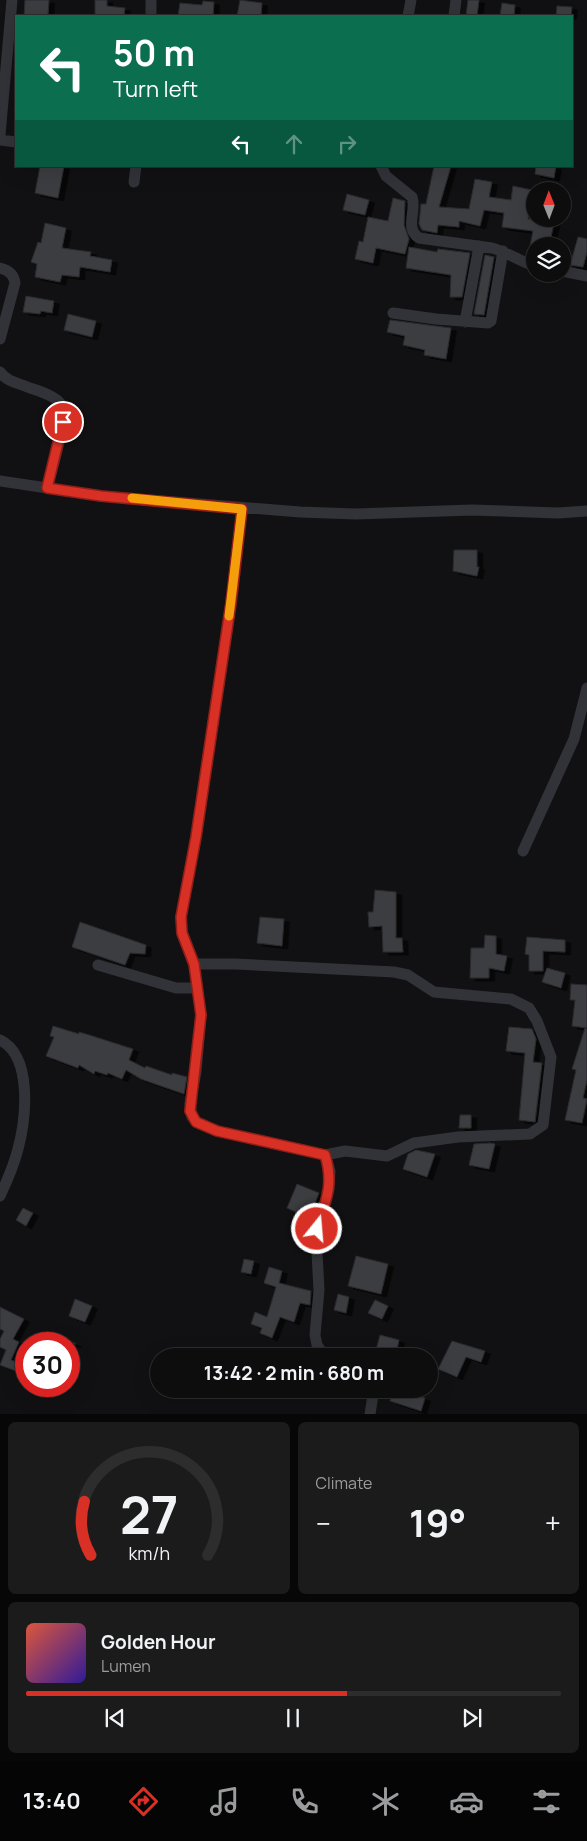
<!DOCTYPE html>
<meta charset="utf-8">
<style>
body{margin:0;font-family:Manrope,sans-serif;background:#1b1b1c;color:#f1f3f6;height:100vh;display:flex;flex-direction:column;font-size:19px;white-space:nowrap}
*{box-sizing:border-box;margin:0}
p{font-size:16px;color:#9a9c9e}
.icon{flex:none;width:28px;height:28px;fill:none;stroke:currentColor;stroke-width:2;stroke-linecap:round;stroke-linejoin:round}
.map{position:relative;height:1414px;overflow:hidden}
.details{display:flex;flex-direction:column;gap:8px;padding:8px;background:#070708;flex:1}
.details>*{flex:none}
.guide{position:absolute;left:15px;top:15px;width:558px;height:152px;border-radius:0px;box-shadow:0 5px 20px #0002,0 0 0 1px #2d2d2e;background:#0b6e4f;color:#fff;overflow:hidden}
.needle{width:32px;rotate:359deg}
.buttons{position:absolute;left:526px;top:182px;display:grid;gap:10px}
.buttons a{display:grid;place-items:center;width:45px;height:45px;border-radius:50%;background:#0d0d0e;box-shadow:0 5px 20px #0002,0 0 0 1px #2d2d2e;font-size:25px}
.speed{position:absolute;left:15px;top:1332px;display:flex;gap:10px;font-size:25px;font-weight:700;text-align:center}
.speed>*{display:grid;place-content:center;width:65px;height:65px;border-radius:50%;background:#0d0d0e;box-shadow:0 5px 20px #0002,0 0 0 1px #2d2d2e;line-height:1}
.speed .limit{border:8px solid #d22;background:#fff;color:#111}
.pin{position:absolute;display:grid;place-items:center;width:42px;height:42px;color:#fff;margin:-21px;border:2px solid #fff;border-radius:50%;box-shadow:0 1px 5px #0007}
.me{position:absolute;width:55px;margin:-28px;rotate:17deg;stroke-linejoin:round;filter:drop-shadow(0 0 4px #0008)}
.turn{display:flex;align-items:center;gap:18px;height:105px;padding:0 15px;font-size:22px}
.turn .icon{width:65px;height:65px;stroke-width:2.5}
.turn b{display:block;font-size:35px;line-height:42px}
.lanes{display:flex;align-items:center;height:48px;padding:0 15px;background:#0003;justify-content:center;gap:25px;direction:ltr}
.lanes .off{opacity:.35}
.big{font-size:38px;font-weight:700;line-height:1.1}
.details .card{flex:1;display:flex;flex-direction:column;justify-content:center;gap:8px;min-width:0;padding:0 18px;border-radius:8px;background:#1b1b1c}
.details .dial{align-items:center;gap:0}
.dial svg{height:130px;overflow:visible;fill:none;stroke:#2d2d2e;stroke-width:7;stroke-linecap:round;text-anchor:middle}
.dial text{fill:#f1f3f6;stroke:none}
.song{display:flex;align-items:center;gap:15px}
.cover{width:60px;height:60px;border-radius:8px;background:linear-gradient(135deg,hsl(10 70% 55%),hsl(250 70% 35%))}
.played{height:5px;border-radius:2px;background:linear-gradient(90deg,#d93025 60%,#2d2d2e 60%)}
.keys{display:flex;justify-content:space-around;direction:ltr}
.heat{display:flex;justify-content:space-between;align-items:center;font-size:28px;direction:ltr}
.details .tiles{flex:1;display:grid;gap:8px;grid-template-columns:1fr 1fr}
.card:last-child{grid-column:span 2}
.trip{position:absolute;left:150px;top:1348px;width:288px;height:50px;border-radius:25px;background:#0d0d0e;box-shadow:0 5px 20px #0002,0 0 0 1px #2d2d2e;font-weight:700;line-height:50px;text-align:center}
.dock{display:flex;height:80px;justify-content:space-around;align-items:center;background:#050506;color:#9a9c9e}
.dock .icon{width:35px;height:35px}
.dock .current{color:#d93025}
.dock b{font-size:22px;color:#f1f3f6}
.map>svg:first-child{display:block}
.building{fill:#3b3c40;stroke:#2b2b2f;filter:url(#shadow)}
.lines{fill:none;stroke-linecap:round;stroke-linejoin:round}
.minor{stroke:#323338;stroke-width:11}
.route-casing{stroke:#8d1f18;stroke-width:12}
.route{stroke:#d93025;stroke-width:9}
.slow{stroke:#f59e0b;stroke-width:9}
</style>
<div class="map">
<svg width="587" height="1414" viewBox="0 0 587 1414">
<defs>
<filter id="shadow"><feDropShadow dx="5.5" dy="3" stdDeviation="0" flood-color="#0009"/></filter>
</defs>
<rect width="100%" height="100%" fill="#111113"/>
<path class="building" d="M25,0H49L48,15L24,16Z
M95,0H107V6L125,8L124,16H95Z
M240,0L262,3L261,16H237Z
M468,0H479L477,16H466Z
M203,1L214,2L213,16H178L180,3L202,5Z
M502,3L515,5L514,16H500Z
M557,6L572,7L571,16H556Z
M40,166H64L58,198L35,193Z
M434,166H451L439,207L469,209L475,179L492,182L489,197L511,200L513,186L532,190L528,219H555L549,246H530L533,231L502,227L504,213L484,210L480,226L459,221V227L438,225L437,233L422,230L419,224L421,204H426Z
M536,166H556L554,178L535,174Z
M347,194L369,200L365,215L343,210Z
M393,198L405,201L404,225L409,239L405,254L376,248L373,263L355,259L359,241L363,242L368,217L388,221Z
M45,223L66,228L62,248L91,252L90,256L112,260L110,272L80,267L79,277L62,275L60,282L35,277L37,264L31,262L38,242L41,243Z
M578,237L587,239V252L583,267L570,265Z
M409,247L437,252L438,249L470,253L462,297H450L451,275L406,268Z
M485,255L494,257L484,315L474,314Z
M26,296L54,301L52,313L41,311L40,314L23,312Z
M68,314L96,321L92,337L64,330Z
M390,320L451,328L446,359L424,355L425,350L403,345L405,336L387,332Z
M454,550H477V567H479L477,576L453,571Z
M375,890L396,892V938H402L403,952H383L382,926L369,927L368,912H373Z
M260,917L284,919L282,946L257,943Z
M80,922L146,945L145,954L130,953L125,965L72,947Z
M485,935L496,936V954L507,956L504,971L489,968V978H470L471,948H484Z
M527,937L565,940V952L543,951V971H529V955L525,954Z
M547,968L565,973L561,988L542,982Z
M571,984L587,985V1028L572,1026L575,1000H570Z
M53,1026L79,1034V1032L86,1034L133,1049L129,1060L145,1068L146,1066L172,1075V1073L187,1077L184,1094L141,1079L126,1070L122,1079L108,1073L107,1075L95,1071L94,1074L79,1065L78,1068L46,1056L54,1037L50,1036Z
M509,1027L532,1029L536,1039L533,1062L542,1063L535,1122L519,1120L525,1053L506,1051Z
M585,1028L587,1029V1080L583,1098L587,1099L582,1123L565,1120L576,1070L572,1069Z
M460,1115H471V1128H459Z
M490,1143L495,1144L489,1169L469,1165L474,1144Z
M416,1150L435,1154L427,1177L403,1169L408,1154Z
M297,1184L319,1193L309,1218L287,1208Z
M23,1208L33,1213L26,1226L16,1220Z
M356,1256L388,1264L381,1294L348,1286Z
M244,1259L254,1261L251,1274L241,1272Z
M269,1267L282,1271L279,1283L311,1291L310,1305L300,1303L294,1322L280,1317L272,1338L260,1333L262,1328L251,1324L255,1312L267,1317L276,1287L264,1283Z
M338,1294L349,1297L346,1313L334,1310Z
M75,1299L92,1306L85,1322L69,1316Z
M375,1300L388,1306L382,1319L368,1313Z
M0,1307L24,1319L13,1339L19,1342L11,1360L24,1365L21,1373L0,1365L6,1350L0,1347V1339L4,1331L0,1329Z
M52,1333L76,1344H46Z
M380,1335L399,1340L396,1355L376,1350Z
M452,1341L485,1351L481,1362L466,1357L457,1377L438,1369Z
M393,1390L425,1398L421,1411L390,1401Z"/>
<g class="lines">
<path class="minor" d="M151,16V0
M408,16L411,0
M454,16L456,0
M0,135L12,0
M0,140L16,142
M381,166L386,176L412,197C417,211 404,228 419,238L492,248C507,252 519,261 535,266
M134,182L136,166
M0,268C8,270 14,274 15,283L0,339
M562,271L587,276
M393,313L436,319L488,323L491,321L503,251
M465,322L479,246
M0,372C7,382 19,383 30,388C40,391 55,396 61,404C69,418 51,471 47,488
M0,481L101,496L300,512L356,514L472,510L558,513L587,511
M523,851L574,739L587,688
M194,964H235L394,972L408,975L434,992L511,999L529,1008L537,1021L551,1057L543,1125L530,1134L458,1137L414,1143L387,1156L345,1151L325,1155L217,1131L197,1122L192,1117L190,1103L196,1072L201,1015L194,964L182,933L181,917L196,837L231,603L242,509
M98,965L176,988H197
M0,1040C33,1056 26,1119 18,1149C14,1165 7,1181 0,1196
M325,1155L330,1171L329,1189L316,1234L319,1290L315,1335L317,1345L321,1351L340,1356
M370,1414L374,1389"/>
</g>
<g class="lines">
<defs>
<path id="route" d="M63,422L47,488L101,496L242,509L231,603L196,837L181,917L182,933L194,964L201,1015L190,1111L196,1122L217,1131L325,1155C334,1184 326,1201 317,1229"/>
</defs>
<use href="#route" class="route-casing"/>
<use href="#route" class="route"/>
<path class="slow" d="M132,498L242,509L229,616"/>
</g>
</svg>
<div class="buttons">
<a><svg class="needle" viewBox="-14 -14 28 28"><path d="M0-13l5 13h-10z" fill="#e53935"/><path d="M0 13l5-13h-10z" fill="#9a9c9e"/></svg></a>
<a><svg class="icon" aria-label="layers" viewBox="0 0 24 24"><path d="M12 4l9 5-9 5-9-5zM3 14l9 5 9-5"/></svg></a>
</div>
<div class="speed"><div class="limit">30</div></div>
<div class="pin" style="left:63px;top:422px;background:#d93025"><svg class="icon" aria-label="arrive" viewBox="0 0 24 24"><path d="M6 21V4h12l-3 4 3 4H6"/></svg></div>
<svg class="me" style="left:317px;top:1229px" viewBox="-20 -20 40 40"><circle r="17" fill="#d93025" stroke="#fff" stroke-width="3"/><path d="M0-11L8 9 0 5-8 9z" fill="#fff"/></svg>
<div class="trip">13:42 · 2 min · 680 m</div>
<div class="guide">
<div class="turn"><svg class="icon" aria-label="left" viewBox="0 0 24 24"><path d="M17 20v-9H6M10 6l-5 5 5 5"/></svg><div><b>50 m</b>Turn left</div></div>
<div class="lanes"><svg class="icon" aria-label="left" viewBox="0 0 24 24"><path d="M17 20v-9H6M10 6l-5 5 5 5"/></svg><svg class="icon off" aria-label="ahead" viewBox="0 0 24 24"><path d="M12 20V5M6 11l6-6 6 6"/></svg><svg class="icon off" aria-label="right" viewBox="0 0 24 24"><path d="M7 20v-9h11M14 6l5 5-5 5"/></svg></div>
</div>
</div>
<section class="details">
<div class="tiles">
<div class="card dial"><svg viewBox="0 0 100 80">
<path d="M14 69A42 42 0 1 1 86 69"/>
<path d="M14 69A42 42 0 0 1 10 36" stroke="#d93025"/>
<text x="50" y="56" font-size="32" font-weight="700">27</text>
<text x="50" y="72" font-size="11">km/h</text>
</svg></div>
<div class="card"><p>Climate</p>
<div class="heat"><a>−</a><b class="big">19°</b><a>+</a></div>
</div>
<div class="card">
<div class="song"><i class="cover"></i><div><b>Golden Hour</b><p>Lumen</p></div></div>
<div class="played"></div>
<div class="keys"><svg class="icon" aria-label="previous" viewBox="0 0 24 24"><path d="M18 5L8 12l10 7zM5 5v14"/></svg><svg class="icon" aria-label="pause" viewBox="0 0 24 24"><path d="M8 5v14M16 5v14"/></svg><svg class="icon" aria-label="next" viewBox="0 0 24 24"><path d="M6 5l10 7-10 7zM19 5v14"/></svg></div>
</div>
</div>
</section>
<nav class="dock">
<b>13:40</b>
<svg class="icon current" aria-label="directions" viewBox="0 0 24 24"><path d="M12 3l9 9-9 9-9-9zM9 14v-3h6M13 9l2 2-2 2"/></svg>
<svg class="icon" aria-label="music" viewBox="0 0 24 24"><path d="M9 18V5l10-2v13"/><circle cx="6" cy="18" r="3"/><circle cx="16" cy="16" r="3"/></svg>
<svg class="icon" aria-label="phone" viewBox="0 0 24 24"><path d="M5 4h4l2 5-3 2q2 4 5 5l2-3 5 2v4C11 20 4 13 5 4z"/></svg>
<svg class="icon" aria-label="climate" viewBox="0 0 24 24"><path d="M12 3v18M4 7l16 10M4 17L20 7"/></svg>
<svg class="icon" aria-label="car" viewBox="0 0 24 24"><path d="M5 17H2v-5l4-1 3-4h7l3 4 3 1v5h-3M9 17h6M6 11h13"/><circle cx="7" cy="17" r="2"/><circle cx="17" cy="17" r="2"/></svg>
<svg class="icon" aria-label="filters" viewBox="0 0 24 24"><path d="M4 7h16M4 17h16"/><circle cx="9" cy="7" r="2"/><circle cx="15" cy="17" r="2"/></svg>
</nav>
